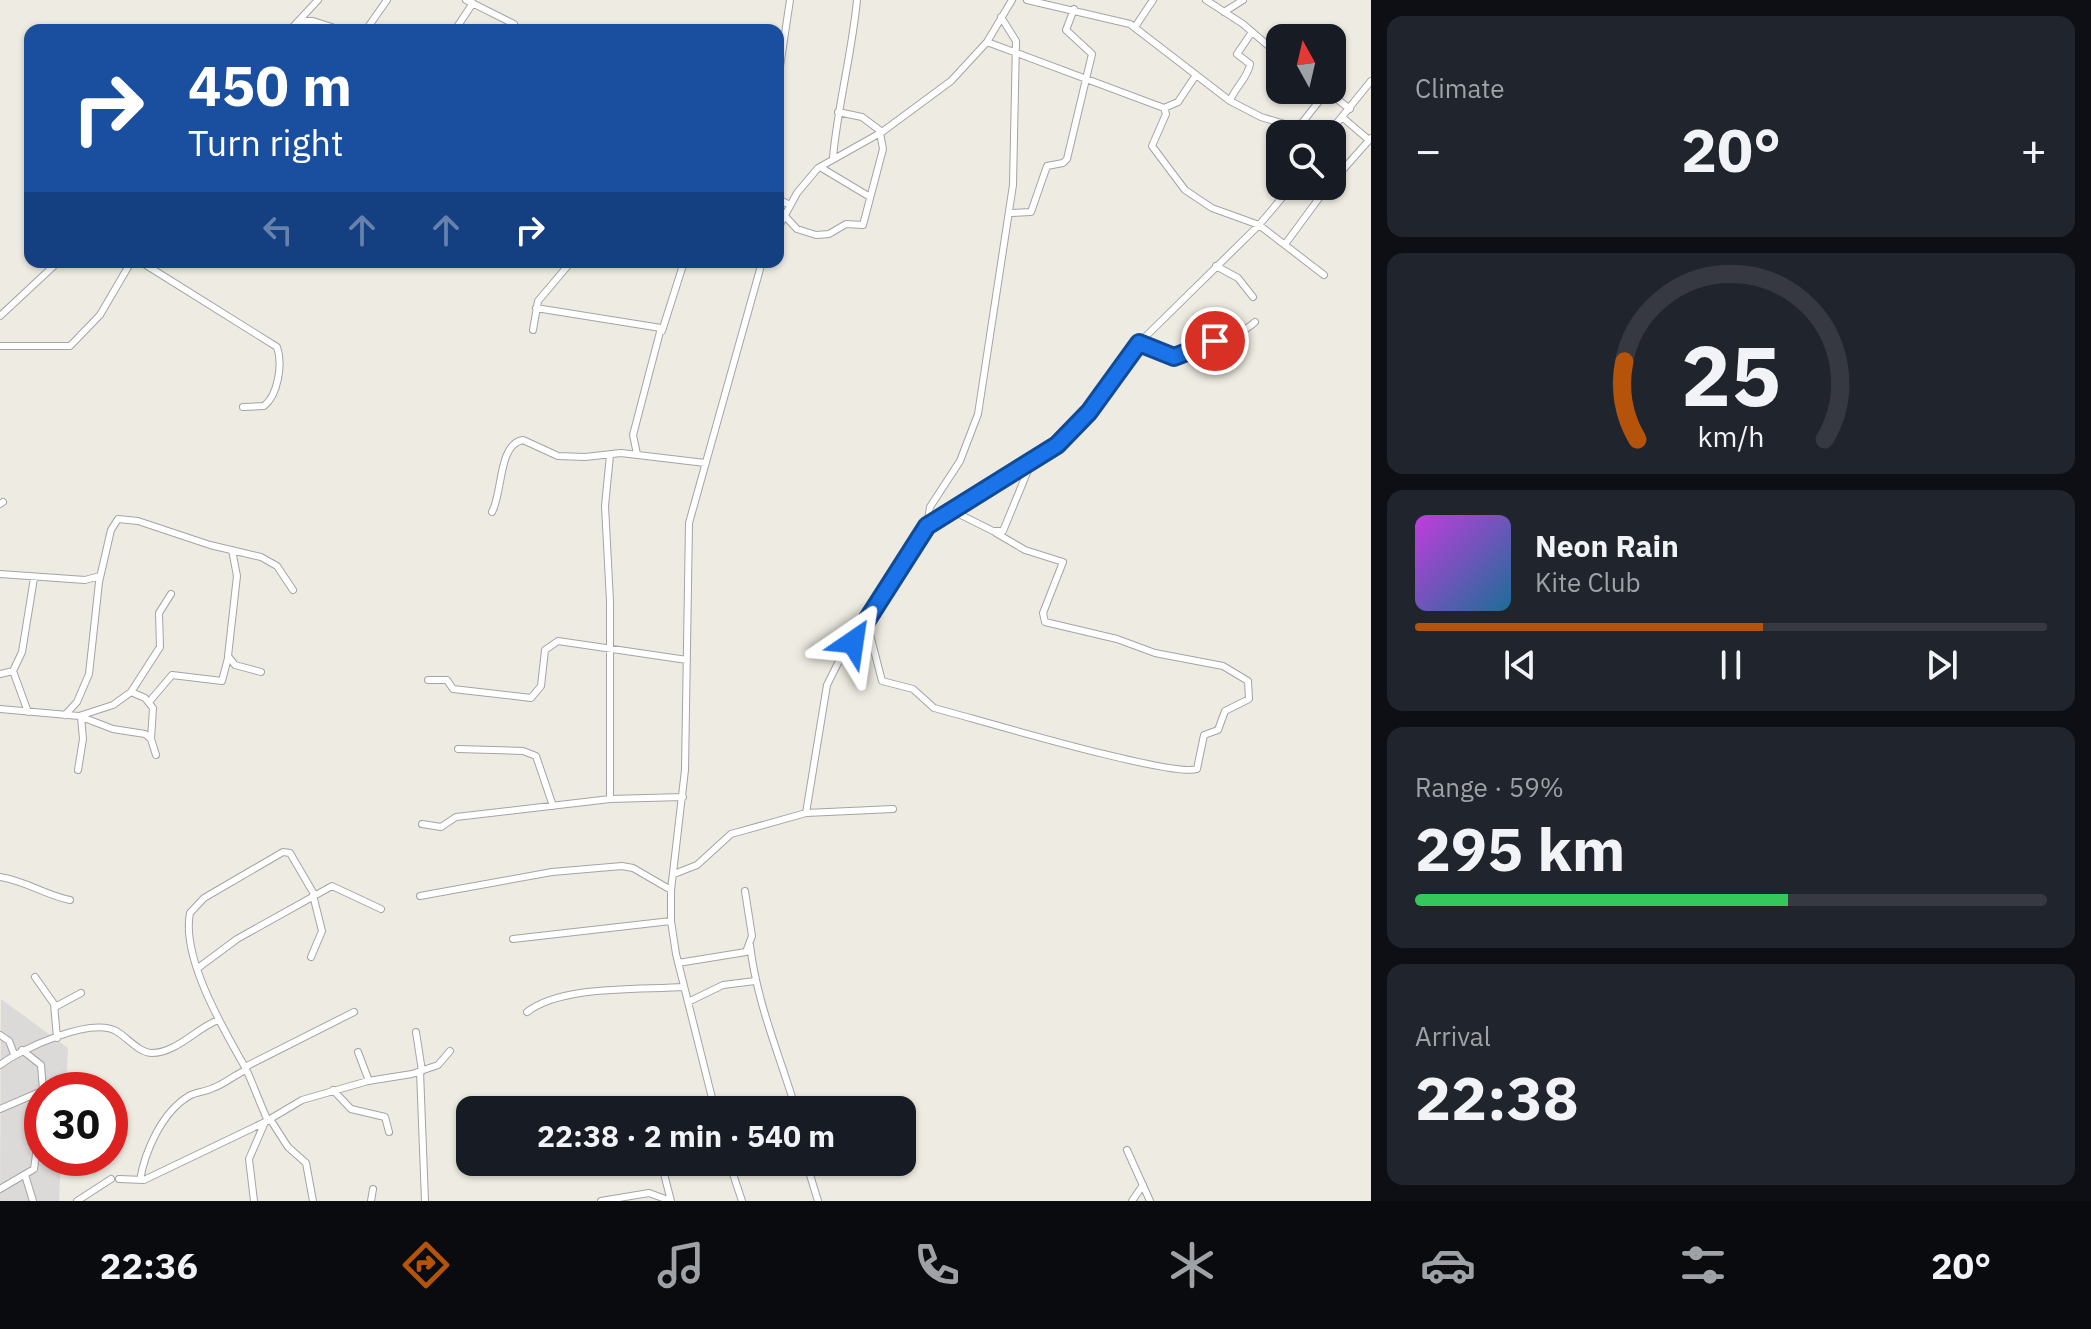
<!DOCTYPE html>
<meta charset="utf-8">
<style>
body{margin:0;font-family:"IBM Plex Sans",sans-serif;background:#20242c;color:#f1f3f6;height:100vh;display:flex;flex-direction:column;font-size:30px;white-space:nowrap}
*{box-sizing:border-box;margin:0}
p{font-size:26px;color:#9ea1a6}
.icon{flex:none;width:44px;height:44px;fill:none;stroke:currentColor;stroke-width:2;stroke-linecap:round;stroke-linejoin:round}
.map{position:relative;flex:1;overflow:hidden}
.sheet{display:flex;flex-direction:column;gap:16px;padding:16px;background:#0d0f14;width:720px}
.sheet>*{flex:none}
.guide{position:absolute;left:24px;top:24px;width:760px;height:244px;border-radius:16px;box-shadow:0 2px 6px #0004;background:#1a4fa0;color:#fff;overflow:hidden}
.needle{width:52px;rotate:352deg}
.buttons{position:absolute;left:1266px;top:24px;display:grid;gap:16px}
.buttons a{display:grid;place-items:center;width:80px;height:80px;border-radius:16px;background:#171b24;box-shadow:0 2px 6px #0004;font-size:40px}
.speed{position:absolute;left:24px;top:1072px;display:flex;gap:16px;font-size:40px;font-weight:700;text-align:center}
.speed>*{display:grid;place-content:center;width:104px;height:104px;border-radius:50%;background:#171b24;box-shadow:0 2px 6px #0004;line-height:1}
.speed .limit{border:12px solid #d22;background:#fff;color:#111}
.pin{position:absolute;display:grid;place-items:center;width:68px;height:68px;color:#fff;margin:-34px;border:4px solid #fff;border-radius:50%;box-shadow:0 2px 8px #0007}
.me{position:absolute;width:88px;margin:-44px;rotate:32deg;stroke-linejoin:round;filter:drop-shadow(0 0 6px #0008)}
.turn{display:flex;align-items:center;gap:28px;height:168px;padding:0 32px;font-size:36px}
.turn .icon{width:104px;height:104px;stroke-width:2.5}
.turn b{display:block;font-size:56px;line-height:68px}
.lanes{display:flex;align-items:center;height:76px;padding:0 32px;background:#0003;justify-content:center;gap:40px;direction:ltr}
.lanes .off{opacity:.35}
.big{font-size:60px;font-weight:700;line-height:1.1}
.sheet .card{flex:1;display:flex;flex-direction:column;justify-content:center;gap:12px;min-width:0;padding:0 28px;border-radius:16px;background:#20242c}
.sheet .dial{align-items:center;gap:0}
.dial svg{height:208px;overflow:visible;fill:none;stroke:#363941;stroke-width:7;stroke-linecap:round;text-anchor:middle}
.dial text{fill:#f1f3f6;stroke:none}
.song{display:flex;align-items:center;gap:24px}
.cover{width:96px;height:96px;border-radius:12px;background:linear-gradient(135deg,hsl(290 70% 55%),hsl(200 70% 35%))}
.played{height:8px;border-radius:4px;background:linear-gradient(90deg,#b45309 55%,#363941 55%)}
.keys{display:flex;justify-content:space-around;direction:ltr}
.heat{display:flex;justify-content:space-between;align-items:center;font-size:44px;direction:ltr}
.charge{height:12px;border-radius:6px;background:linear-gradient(90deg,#34c759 59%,#363941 0)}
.trip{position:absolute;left:456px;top:1096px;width:460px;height:80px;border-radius:16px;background:#171b24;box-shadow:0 2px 6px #0004;font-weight:700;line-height:80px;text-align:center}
.tab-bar{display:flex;height:128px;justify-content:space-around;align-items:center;background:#090b0e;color:#9ea1a6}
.tab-bar .icon{width:56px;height:56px}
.tab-bar .selected{color:#b45309}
.tab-bar b{font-size:36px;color:#f1f3f6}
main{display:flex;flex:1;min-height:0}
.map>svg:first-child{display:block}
.residential{fill:#dbdad9}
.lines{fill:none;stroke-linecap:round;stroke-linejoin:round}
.street-casing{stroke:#a4a4a4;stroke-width:8}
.street{stroke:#fff;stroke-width:6}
.route-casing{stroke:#114b97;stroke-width:20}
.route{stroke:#1a73e8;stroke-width:14}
</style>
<main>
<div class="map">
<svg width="1371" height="1201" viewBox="0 0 1371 1201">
<rect width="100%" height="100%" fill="#eeece2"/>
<path class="residential" d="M1,999L68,1048L66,1090H42V1158H61L59,1201H0Z"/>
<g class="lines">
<defs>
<path id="street" d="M466,0L514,24
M1027,0L1130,24L1230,101L1261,117L1298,128L1327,91
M1206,0L1243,24L1280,56
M1224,12L1243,0
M299,21H313L341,30
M1135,27L1153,0
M290,30L318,0
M366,30L387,0
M455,30L473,3
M987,42L1164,108L1166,114L1152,146L1185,190L1212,208L1259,225L1324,275
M778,80L790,0
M1325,90L1350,109
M1230,101C1235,87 1248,78 1250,64L1237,54L1252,32
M1164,108L1178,102L1196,75
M838,112L862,117L882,132
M1342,117L1369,140
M1328,134L1371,81
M833,157C838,104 852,53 857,0
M820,167L870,197
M1332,182L1371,138
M778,199L790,205
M1011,213L1031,212L1047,166L1063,163L1067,159L1092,54L1066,30L1074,9
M784,215L797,229L816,235L829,234L846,224L863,225L883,149L880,133
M778,228L797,193L818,168L882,132L951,81L987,42L1012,0
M1286,243L1328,186
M141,262L277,347C283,364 278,395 264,406L243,407
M745,262H762
M1216,266L1238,278L1253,297
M536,308L661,328L633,435L637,454
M0,316L58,262
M533,330L538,301L571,262
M662,331L684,262
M1139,343L1179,357C1204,341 1233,342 1255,322
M0,346H70L100,315L131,262
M610,455L605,506L610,601V799
M0,504L3,502
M951,510L993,531H1003L1031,463
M492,512C503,492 498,444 523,440L558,456L585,457L621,453L705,463
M927,526L1057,445L1089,412L1139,343L1259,225L1292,186
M996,533L1025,550L1063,562L1043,613L1045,622L1117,639L1155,653L1223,666L1248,681L1249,699L1225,711L1218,730L1204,735L1197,769C1172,778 973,718 934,708L913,689L882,681L867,623L900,565L927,526L930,507L960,461L978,414L1013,185L1016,41L1001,17
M232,550L237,576L228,656L235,665L261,672
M0,574L85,580L100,576
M13,671L28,712
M0,674L13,671L22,652L34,578
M428,680H447L453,689L531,698L541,686L545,650L558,641L687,660
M131,692L145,698L153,708L151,739
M149,702L172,675L222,681L228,658
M0,709L79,716L113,729L145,734L151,739L156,755
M65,715L77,702L89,674L99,582L111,530L118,519L138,521L210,545L261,557L277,566L293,590
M79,716L113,705L131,692L160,647L159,613L171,594
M458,749L523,751L536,756L553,806
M78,770L83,739L81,717
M806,813L827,685L838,663L867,623
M422,824L441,827L456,817L610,799L683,797
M674,874L697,865L731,834L806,813L893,809
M0,877C26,881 45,895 70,900
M420,896L552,872L622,866L633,868L671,890
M513,939L671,921
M750,945C757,1004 780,1056 796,1110
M311,957L322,931L313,895
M678,963L746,952L752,936L745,891
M198,968L237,939L332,886L381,909
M35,977L54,1004L57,1038
M688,1002L723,985L755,981
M55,1007L81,993
M527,1012C562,985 639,990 684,987
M416,1032L422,1071
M0,1035L9,1041L14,1054
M22,1050L41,1065L43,1090
M358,1052L369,1081
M0,1065C21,1049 90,1017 116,1031C127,1037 139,1053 152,1053C176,1053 197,1028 218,1020
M245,1067L354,1012
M420,1071L425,1201
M333,1090L351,1109L385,1117L389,1132
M0,1109L42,1091
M715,1110L676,954L671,921V890L685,770L689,523L762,262
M270,1119L288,1147L306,1163L313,1201
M268,1121C260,1104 254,1086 246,1069C224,1030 181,958 190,913L204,898L283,852L290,853L314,894
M1127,1150L1150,1201
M661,1162L671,1201
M729,1162L742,1201
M806,1162L818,1201
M25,1175L33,1201
M119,1179L144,1180L265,1122L302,1100L368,1081L412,1074L438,1065L450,1051
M140,1180C145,1151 162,1112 189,1096C196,1092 205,1092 213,1088C225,1084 234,1075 246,1070
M0,1189L34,1169L42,1111
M77,1201L111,1179
M254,1201L249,1159L265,1122
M371,1201L373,1189
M601,1201L649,1193L671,1201
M1132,1201L1143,1185"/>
</defs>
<use href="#street" class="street-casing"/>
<use href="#street" class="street"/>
</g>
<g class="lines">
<defs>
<path id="route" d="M853,642L927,526L1057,445L1089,412L1139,343L1174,357L1215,341"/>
</defs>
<use href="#route" class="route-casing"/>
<use href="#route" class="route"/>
</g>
</svg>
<div class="buttons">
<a><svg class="needle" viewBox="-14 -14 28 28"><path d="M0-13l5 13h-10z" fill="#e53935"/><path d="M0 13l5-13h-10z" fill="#9ea1a6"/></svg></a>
<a><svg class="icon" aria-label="search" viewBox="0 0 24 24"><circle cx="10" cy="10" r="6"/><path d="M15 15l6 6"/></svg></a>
</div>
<div class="speed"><div class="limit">30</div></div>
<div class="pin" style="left:1215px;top:341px;background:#d93025"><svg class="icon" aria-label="arrive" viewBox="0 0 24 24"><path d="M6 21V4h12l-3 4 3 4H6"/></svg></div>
<svg class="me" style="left:853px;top:642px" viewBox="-20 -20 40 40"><path d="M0-17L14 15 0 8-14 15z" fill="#1a73e8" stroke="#fff" stroke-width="4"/></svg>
<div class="trip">22:38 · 2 min · 540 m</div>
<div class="guide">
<div class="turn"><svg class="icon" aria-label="right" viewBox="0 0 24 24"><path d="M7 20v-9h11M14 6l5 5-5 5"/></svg><div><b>450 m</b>Turn right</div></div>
<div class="lanes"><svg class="icon off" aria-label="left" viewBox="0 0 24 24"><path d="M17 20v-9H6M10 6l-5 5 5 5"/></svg><svg class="icon off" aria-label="ahead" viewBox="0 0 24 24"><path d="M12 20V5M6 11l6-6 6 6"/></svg><svg class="icon off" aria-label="ahead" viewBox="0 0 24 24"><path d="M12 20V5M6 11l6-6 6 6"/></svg><svg class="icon" aria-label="right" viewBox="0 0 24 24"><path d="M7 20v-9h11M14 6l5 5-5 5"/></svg></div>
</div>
</div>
<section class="sheet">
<div class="card"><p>Climate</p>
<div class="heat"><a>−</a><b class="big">20°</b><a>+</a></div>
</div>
<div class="card dial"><svg viewBox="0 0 100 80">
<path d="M14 69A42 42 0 1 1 86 69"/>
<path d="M14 69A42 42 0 0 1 9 39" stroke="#b45309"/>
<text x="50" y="56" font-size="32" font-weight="700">25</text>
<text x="50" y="72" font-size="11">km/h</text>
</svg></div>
<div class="card">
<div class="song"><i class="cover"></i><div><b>Neon Rain</b><p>Kite Club</p></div></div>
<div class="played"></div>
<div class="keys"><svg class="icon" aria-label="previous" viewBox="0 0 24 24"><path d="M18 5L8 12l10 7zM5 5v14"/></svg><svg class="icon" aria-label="pause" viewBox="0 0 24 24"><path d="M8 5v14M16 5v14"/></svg><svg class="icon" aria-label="next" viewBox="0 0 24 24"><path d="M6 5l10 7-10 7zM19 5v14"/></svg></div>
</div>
<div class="card"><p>Range · 59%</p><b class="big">295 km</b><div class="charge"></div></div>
<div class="card"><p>Arrival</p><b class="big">22:38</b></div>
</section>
</main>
<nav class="tab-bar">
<b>22:36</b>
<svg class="icon selected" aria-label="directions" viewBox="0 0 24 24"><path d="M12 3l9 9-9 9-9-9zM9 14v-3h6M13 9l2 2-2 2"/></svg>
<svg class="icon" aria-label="music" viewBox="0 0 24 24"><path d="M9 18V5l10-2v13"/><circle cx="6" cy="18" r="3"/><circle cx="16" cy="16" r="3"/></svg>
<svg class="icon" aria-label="phone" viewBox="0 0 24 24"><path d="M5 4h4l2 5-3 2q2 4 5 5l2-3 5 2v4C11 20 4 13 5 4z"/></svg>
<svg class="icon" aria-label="climate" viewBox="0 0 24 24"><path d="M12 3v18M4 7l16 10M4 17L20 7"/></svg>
<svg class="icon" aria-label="car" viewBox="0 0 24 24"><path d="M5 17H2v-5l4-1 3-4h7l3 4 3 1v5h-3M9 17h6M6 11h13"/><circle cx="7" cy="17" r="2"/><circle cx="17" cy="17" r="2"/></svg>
<svg class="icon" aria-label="filters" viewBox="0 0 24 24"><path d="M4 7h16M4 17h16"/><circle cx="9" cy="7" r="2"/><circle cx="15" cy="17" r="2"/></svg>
<b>20°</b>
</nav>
